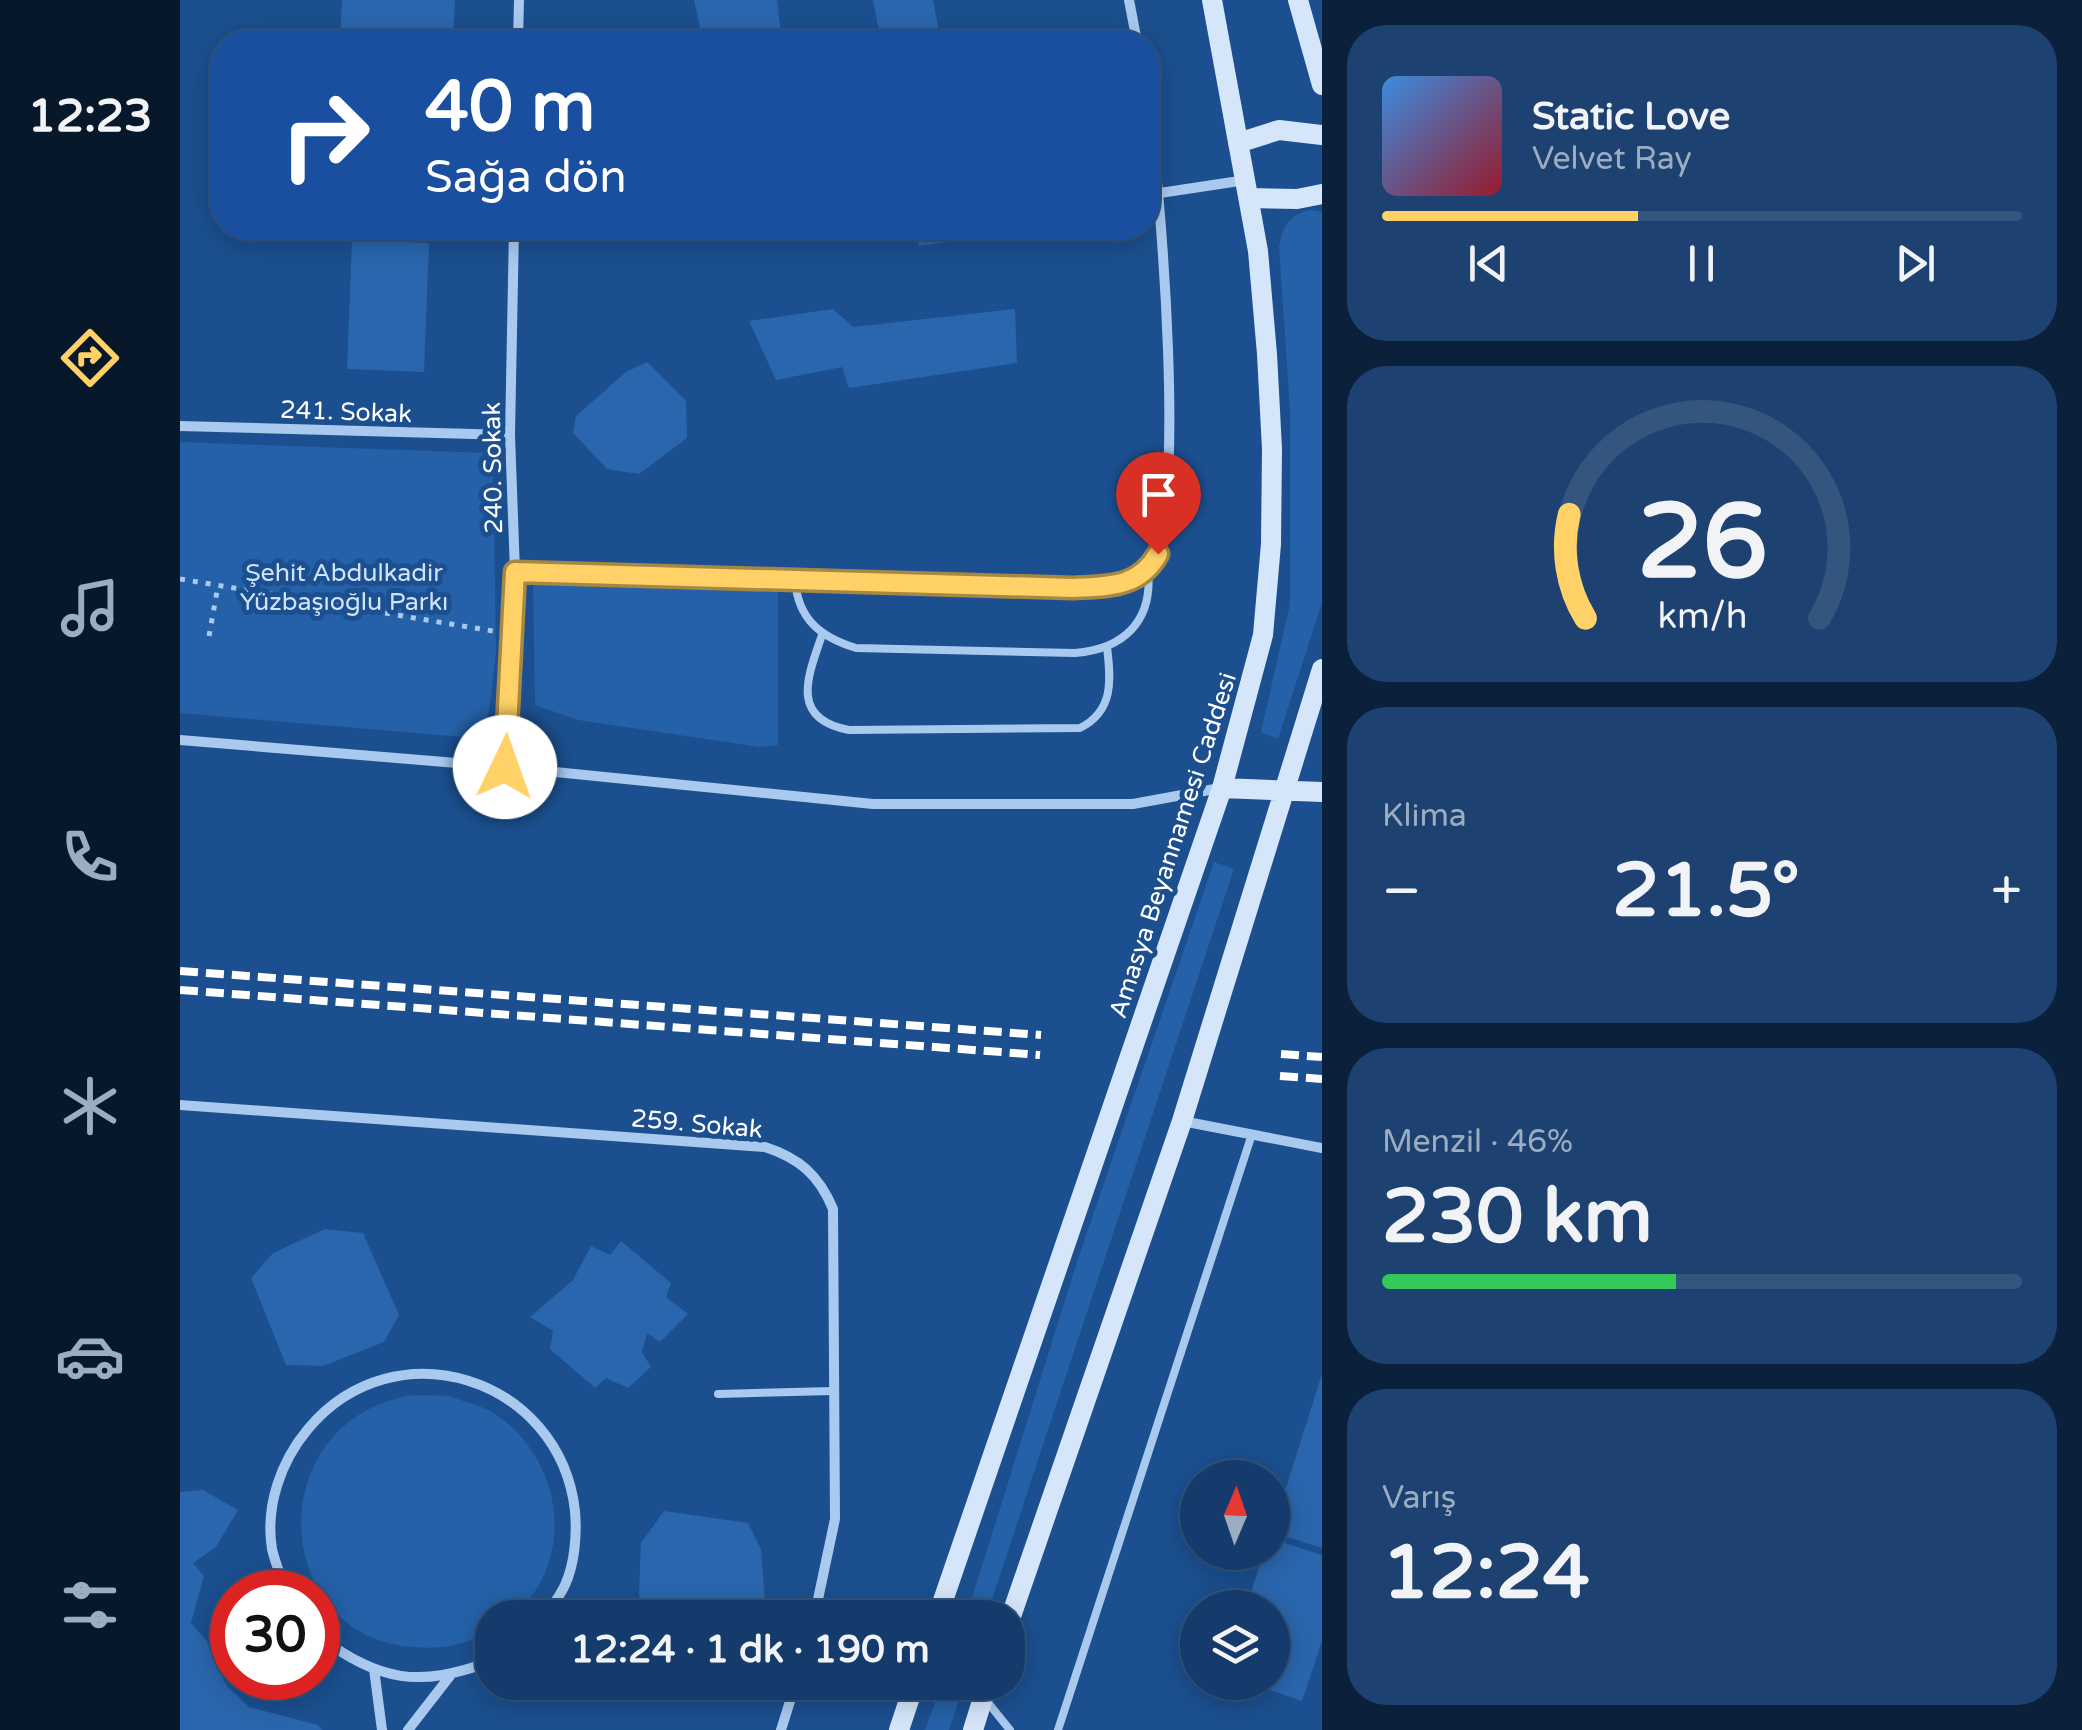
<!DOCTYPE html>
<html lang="tr">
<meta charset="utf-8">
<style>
body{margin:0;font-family:"Varela Round",sans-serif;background:#1d4271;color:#f1f3f6;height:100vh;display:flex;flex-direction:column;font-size:38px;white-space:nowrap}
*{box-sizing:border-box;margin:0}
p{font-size:32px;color:#9dadc1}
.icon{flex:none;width:55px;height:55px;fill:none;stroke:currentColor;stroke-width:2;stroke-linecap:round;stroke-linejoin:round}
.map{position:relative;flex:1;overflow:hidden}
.details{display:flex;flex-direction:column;gap:25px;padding:25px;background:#0b203b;width:760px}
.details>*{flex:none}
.guide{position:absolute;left:30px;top:30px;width:950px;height:210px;border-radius:40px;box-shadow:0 5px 25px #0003,0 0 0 2px #33557e;background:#1a4fa0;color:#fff;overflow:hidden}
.needle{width:65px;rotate:2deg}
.tools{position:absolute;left:1000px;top:1460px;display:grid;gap:20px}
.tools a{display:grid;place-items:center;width:110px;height:110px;border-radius:50%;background:#143b6b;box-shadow:0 5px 25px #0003,0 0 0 2px #33557e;font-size:50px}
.speed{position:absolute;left:30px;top:1570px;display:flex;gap:20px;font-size:50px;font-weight:700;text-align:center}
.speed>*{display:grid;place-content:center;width:130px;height:130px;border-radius:50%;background:#143b6b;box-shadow:0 5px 25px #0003,0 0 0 2px #33557e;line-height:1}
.speed .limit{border:15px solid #d22;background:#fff;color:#111}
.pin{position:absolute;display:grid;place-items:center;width:85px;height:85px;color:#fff;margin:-102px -42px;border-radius:50% 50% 50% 0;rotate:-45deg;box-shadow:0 0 10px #0007}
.pin .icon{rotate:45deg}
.me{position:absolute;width:110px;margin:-55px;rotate:3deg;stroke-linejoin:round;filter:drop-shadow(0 0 8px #0008)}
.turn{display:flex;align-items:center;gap:35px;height:210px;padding:0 50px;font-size:45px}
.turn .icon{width:130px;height:130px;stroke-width:2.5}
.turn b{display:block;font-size:70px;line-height:85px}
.big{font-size:75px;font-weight:700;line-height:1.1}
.details .widget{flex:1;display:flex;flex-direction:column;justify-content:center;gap:15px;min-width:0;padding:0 35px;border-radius:40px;background:#1d4271}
.details .dial{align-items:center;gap:0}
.dial svg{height:260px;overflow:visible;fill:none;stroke:#33557e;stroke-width:7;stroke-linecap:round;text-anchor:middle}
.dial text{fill:#f1f3f6;stroke:none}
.song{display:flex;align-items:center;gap:30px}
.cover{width:120px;height:120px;border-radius:15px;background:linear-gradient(135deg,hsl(210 70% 55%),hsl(350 70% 35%))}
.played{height:10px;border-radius:5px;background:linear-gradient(90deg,#ffd166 40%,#33557e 40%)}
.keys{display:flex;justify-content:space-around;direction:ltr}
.heat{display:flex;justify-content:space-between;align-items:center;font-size:55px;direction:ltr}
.charge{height:15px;border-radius:8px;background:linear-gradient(90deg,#34c759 46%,#33557e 0)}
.trip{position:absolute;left:295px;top:1600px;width:550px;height:100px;border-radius:40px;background:#143b6b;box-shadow:0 5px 25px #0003,0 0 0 2px #33557e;font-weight:700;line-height:100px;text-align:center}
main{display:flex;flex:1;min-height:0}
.menu{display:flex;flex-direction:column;width:180px;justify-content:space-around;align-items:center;background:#08182b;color:#9dadc1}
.menu .icon{width:70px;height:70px}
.menu .selected{color:#ffd166}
.menu b{font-size:45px;color:#f1f3f6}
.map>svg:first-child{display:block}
.green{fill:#2461a8}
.building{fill:#2a66ad}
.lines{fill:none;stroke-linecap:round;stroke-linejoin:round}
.path{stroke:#a9c9ee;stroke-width:5;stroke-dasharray:5 8;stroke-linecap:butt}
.lane{stroke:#a9c9ee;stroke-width:8}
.street{stroke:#a9c9ee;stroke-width:10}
.secondary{stroke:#d6e6fa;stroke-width:20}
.rail{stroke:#fff;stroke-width:8;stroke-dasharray:18 8;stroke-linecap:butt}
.route-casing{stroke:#a68842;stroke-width:25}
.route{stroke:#ffd166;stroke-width:18}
.labels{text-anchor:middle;stroke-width:10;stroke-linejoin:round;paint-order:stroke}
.street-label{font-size:25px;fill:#fff;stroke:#1b4f8f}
.park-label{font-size:25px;fill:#cfe3fa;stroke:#1b4f8f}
</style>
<main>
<nav class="menu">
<b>12:23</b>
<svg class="icon selected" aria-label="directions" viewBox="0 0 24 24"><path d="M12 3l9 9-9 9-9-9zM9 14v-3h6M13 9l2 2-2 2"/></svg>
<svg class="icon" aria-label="music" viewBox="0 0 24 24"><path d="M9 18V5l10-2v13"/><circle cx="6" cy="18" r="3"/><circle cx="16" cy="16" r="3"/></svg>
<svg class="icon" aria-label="phone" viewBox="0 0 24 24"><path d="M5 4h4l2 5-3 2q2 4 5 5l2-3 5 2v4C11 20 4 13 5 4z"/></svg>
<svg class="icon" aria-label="climate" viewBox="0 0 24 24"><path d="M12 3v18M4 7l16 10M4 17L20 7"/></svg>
<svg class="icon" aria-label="car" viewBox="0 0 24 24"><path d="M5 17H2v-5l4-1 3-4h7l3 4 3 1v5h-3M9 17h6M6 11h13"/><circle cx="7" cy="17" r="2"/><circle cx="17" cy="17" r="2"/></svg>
<svg class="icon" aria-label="filters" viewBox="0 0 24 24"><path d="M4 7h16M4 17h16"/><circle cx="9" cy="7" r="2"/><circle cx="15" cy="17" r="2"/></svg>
</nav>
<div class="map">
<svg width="1142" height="1730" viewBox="0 0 1142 1730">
<rect width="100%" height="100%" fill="#1b4f8f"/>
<path class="green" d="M1131,210L1142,212V603L1098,739L1081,732L1110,604V409L1099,248C1102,228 1108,214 1131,210Z
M0,442L310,453L313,459L316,652L306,739L0,713Z
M598,583V745L580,747L398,720L355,705L353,585Z
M1034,862L1054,869L806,1617H786L897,1262Z
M269,1396C282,1401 300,1405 312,1412C370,1448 394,1528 357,1588C351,1599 340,1608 332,1617L312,1618V1630C287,1645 261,1650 232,1647C91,1636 81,1428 223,1397C237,1394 254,1396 269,1396Z
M762,1683H785L769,1730H745Z"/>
<path class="building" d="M162,0H275L273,42H160Z
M514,0H597L602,42H523Z
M693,0H753L761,42H701Z
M735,228H792L793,238L739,246Z
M172,240L249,243L244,372L167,369Z
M653,309L673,327L835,309L837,363L669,388L662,367L596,380L569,321Z
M467,362L506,401L507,438L459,474L427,469L393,433L396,416L446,372Z
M145,1229L183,1233L219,1315L204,1342L143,1366L106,1365L71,1278L93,1253Z
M441,1241L491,1283L486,1297L508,1314L480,1342L467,1333L462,1352L471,1367L448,1388L426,1378L415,1388L370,1349L373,1331L350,1317L393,1280L411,1246L430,1255Z
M1142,1374V1548L1092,1532Z
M23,1490L58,1510L36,1547L13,1563L24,1576L11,1623L26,1640L46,1685L69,1707L138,1725L142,1730H0V1492Z
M484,1511L568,1523L581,1549L586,1616L461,1618L459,1592L461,1543Z
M1092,1539L1142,1555V1641L1122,1701L1069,1683L1092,1682V1608H1066L1084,1552H1092Z"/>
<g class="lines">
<path class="path" d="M0,579L313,631
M29,636L38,586"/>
<path class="lane" d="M615,580C618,619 640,637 676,648L895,653C944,649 973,621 968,571
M642,635C628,676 609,719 669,730L900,728C934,711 931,680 927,647
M538,1394L653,1391
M805,1699L830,1730
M878,1730L1072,1134"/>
<path class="street" d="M949,0L957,42
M338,42L339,0
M980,193L1066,180
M0,426L330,435
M335,572L893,588C917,587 946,589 966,572C1011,535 979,171 968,104
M0,740L325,767L693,804H953L1040,788
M325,767L335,572L330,435L334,228
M0,1105L585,1147C619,1158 639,1175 653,1209L655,1519L634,1618
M1002,1121L1142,1148
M106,1592C102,1578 95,1563 92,1549C85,1506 101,1461 128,1429C214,1325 380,1377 395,1511C397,1534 395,1563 385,1585C380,1596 371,1607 365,1618
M138,1636C201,1682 238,1688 312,1661
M194,1669L202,1730
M228,1730L270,1676
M601,1730L616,1682"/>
<path class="secondary" d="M1118,0L1142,85
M1058,143L1099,130L1142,135
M1069,198L1117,199L1142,194
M1042,788L1142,792
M757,1618L1042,788L1083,635L1091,544L1092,449L1087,354L1078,251L1032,0
M828,1625L1002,1121L1142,669
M719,1730L735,1682
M793,1730L808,1682"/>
<path class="rail" d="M0,971L861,1035
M0,990L860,1055
M1101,1054L1142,1057
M1100,1076L1142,1079"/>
</g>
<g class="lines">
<defs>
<path id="route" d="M325,767L335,572L893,588C928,586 959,588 978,554"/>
</defs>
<use href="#route" class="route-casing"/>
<use href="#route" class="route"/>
</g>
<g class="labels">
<g class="street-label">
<text transform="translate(166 411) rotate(2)" y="9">241. Sokak</text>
<text transform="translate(312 468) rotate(-91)" y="9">240. Sokak</text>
<text transform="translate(992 845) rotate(-72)" y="9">Amasya Beyannamesi Caddesi</text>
<text transform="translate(517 1123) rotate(5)" y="9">259. Sokak</text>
</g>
<g class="park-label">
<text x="164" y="581">Şehit Abdulkadir<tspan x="164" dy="29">Yüzbaşıoğlu Parkı</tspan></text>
</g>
</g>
</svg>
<div class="tools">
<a><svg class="needle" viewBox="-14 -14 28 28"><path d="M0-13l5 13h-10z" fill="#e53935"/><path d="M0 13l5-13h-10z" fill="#9dadc1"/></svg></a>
<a><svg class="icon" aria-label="layers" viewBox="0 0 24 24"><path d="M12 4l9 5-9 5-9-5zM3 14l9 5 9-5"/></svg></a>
</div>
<div class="speed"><div class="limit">30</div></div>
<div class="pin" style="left:978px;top:554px;background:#d93025"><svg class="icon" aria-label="arrive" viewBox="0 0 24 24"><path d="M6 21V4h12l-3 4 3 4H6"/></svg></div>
<svg class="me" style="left:325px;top:767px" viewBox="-20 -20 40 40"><circle r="19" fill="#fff"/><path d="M0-13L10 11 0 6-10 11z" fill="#ffd166"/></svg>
<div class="trip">12:24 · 1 dk · 190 m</div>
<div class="guide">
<div class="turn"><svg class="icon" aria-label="right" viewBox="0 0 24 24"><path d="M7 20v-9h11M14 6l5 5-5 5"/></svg><div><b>40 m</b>Sağa dön</div></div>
</div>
</div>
<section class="details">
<div class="widget">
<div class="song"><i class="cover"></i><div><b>Static Love</b><p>Velvet Ray</p></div></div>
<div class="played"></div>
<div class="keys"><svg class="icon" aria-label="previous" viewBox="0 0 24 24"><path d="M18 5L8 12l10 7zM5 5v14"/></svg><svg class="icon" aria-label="pause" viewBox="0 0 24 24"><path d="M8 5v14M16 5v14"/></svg><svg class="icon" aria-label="next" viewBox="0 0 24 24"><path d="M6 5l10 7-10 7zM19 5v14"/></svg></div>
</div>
<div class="widget dial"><svg viewBox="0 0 100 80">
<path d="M14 69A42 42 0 1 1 86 69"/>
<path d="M14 69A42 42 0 0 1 9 37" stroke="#ffd166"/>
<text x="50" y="56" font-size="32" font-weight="700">26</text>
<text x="50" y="72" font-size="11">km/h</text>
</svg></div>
<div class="widget"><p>Klima</p>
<div class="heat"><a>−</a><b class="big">21.5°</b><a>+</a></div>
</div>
<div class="widget"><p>Menzil · 46%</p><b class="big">230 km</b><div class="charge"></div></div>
<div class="widget"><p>Varış</p><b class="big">12:24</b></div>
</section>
</main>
